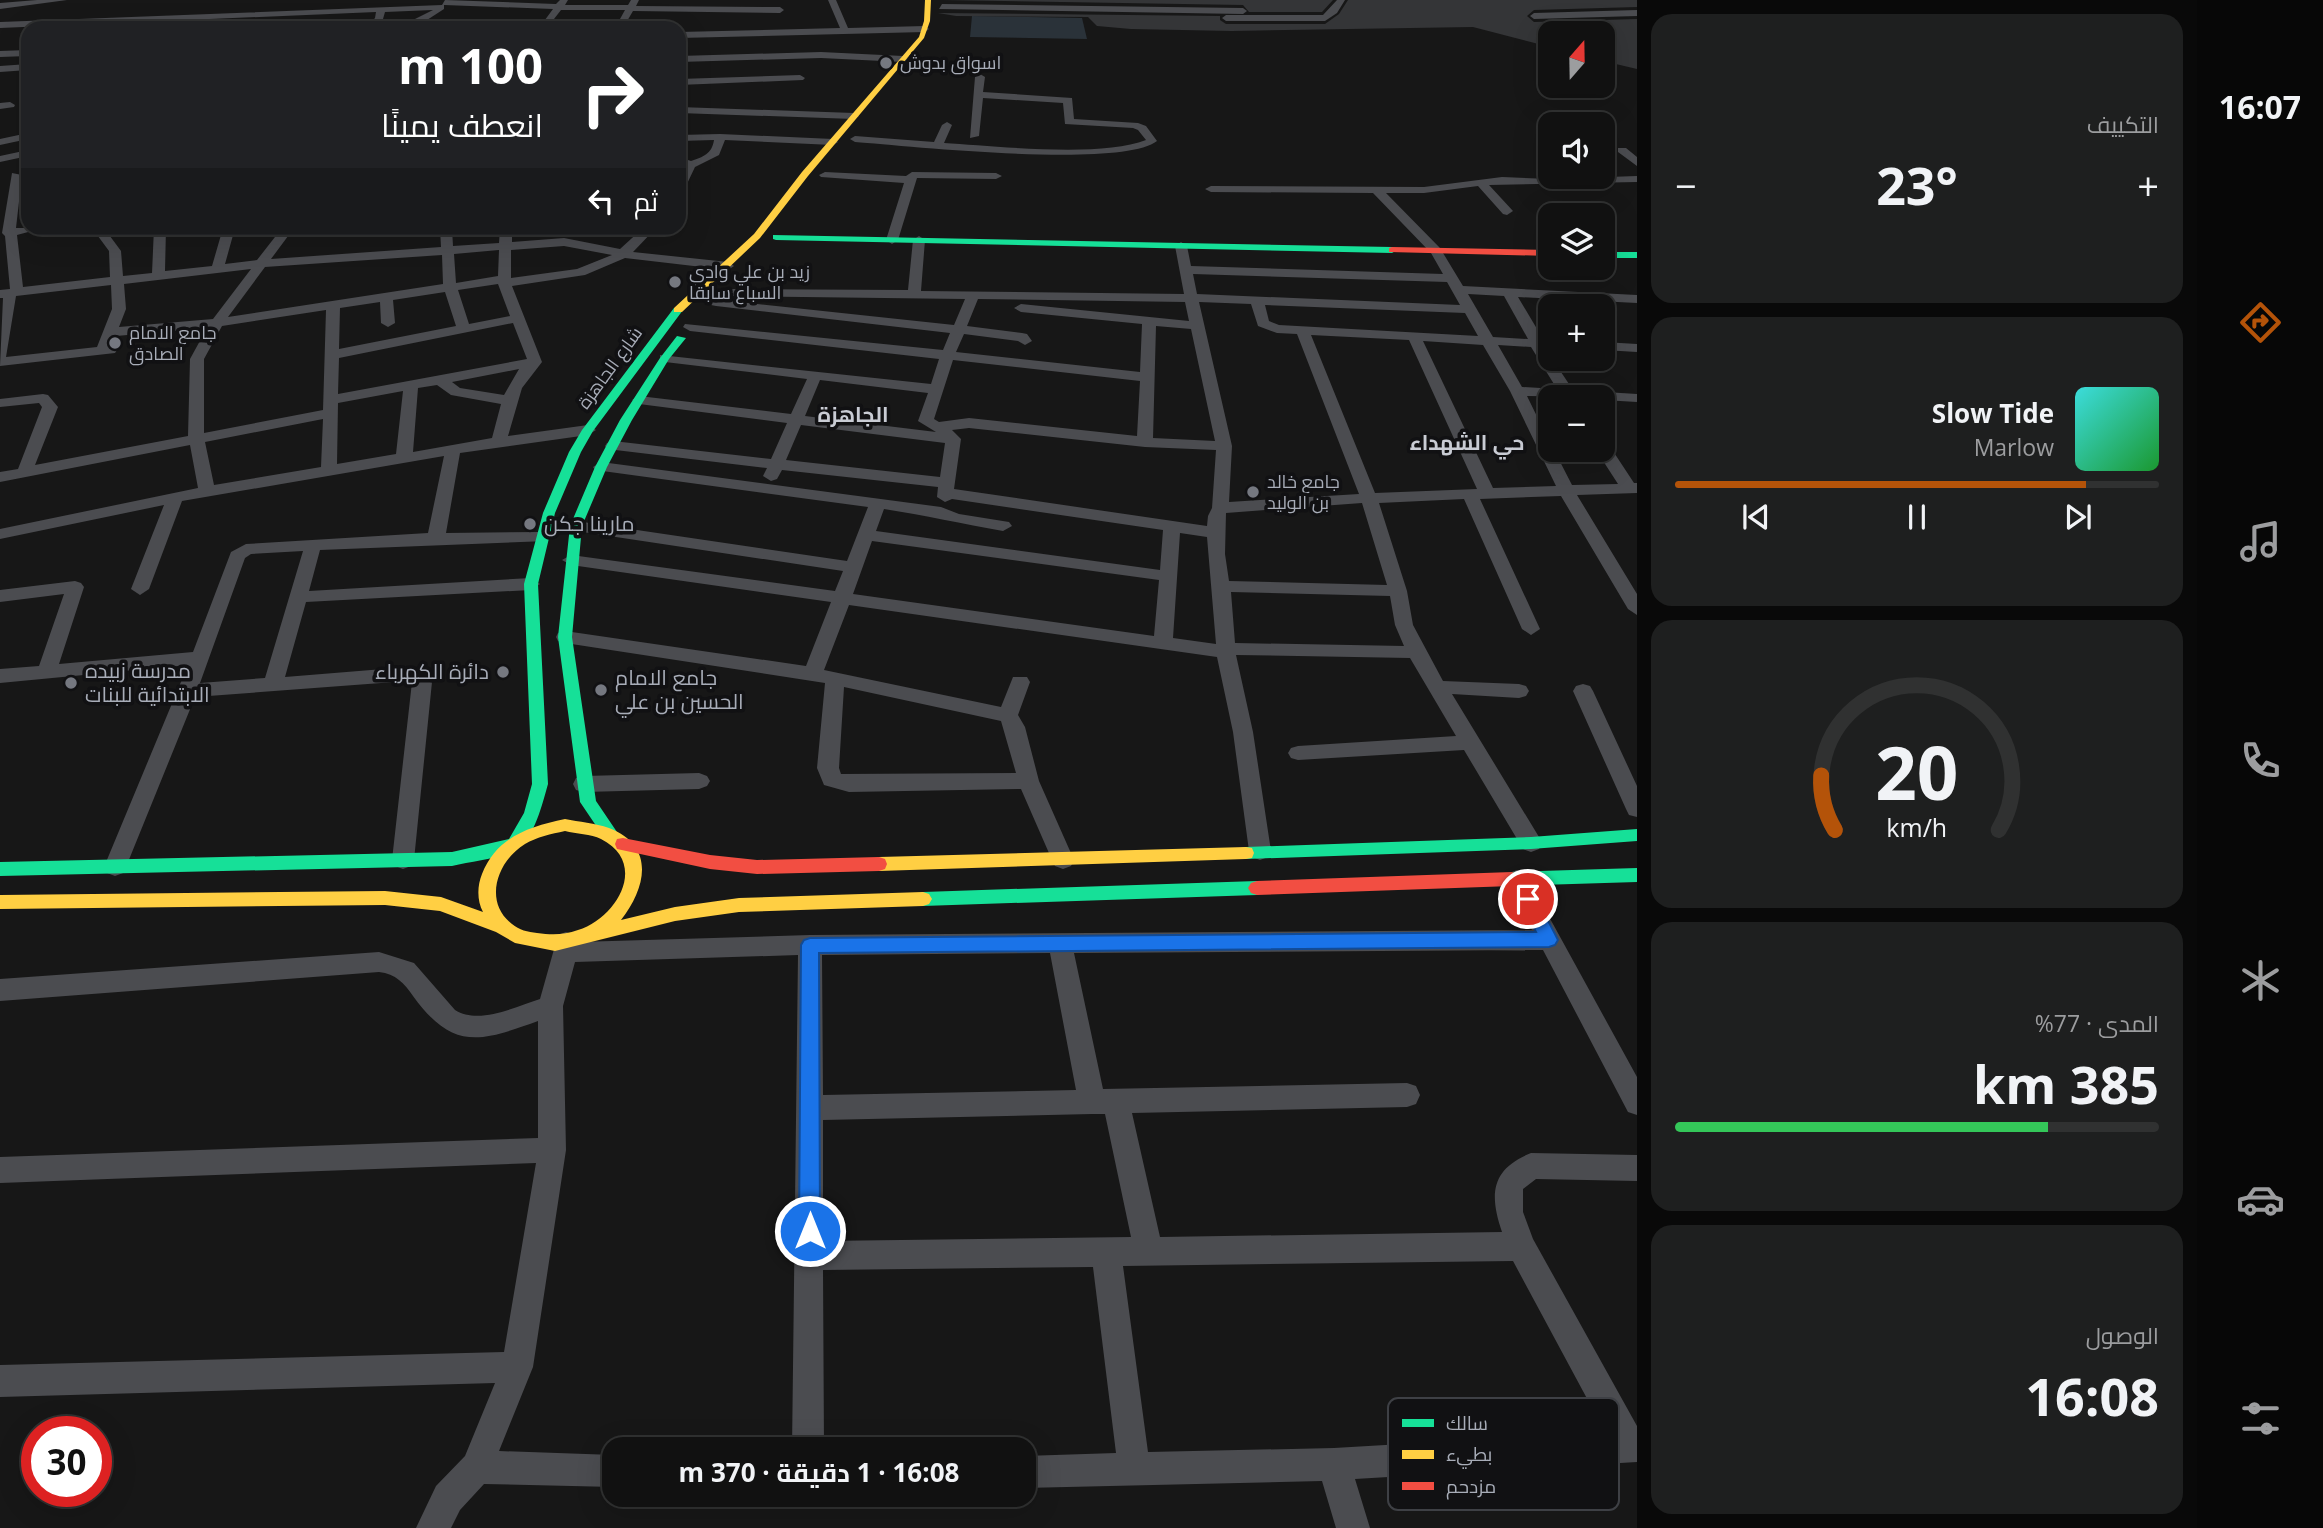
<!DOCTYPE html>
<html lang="ar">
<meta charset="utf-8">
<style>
body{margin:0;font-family:"Open Sans",Cairo,sans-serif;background:#1e1f1f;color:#f1f3f6;direction:rtl;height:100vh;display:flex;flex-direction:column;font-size:26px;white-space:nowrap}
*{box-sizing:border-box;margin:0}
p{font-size:23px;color:#9c9d9f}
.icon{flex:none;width:38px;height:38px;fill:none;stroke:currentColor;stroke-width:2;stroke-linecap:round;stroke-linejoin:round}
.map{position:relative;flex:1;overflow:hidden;direction:ltr}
.details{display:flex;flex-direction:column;gap:14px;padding:14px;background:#090909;width:560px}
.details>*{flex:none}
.hud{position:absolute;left:21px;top:21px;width:665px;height:214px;border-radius:21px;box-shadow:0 7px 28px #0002,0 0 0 2px #303131;direction:rtl;background:#202124;color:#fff;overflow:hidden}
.needle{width:46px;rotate:20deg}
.buttons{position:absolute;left:1538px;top:21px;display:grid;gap:14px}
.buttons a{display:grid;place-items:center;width:77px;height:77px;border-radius:14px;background:#111;box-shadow:0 7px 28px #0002,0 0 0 2px #303131;font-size:35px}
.speed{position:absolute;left:21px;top:1416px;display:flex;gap:14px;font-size:35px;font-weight:700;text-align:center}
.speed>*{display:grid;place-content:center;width:91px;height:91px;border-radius:50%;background:#111;box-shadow:0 7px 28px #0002,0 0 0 2px #303131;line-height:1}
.speed .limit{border:10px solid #d22;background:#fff;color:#111}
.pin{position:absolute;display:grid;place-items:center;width:60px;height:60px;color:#fff;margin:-30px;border:4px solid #fff;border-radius:50%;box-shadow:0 2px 7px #0007}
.me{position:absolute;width:77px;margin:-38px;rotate:0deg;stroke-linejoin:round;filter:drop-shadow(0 0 5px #0008)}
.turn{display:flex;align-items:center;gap:24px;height:147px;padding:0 28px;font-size:32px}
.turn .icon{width:91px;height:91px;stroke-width:2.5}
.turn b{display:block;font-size:49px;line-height:60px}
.then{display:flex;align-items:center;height:66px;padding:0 28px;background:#0003;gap:14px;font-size:26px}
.big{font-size:52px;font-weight:700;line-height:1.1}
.details .card{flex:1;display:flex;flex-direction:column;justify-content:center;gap:10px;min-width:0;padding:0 24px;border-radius:21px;background:#1e1f1f}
.details .dial{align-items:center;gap:0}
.dial svg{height:182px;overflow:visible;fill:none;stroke:#303131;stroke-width:7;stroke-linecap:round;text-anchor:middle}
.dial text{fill:#f1f3f6;stroke:none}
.song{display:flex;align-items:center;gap:21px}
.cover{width:84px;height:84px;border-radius:10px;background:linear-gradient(135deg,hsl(180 70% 55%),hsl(130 70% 35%))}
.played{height:7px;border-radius:4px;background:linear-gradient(90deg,#b45309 85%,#303131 85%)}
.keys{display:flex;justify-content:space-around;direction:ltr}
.heat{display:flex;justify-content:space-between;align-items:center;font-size:38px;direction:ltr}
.charge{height:10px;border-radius:5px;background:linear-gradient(90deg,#34c759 77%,#303131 0)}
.trip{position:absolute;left:602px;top:1437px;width:434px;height:70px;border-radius:21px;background:#111;box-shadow:0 7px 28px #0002,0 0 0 2px #303131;font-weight:700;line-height:70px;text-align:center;direction:rtl}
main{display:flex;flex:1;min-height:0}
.dock{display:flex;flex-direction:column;width:126px;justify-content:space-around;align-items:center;background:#070707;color:#9c9d9f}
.dock .icon{width:49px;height:49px}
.dock .current{color:#b45309}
.dock b{font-size:32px;color:#f1f3f6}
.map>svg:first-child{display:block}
.water{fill:#2a3239}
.building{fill:#343537}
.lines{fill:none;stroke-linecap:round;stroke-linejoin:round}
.street{fill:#4b4c50;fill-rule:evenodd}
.fast{fill:#16e098;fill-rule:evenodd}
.slow{fill:#ffcf43;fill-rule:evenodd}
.jam{fill:#f24e42;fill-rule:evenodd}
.route{fill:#1a73e8;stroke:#114b97;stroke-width:2}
.poi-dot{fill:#757880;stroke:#111113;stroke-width:2.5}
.labels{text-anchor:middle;stroke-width:7;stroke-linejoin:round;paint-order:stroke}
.far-poi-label{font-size:18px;fill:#a8adb8;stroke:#111113;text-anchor:start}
.far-street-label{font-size:18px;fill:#a8adb8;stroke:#111113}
.far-quarter-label{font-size:21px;font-weight:bold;fill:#c9ccd4;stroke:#111113}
.poi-label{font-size:21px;fill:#a8adb8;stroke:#111113;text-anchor:start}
.key{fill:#111113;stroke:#3e4045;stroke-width:2}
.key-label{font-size:19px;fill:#a8adb8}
</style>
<main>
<nav class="dock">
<b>16:07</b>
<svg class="icon current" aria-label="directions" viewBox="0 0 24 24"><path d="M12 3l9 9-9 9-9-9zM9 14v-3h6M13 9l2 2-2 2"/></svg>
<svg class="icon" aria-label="music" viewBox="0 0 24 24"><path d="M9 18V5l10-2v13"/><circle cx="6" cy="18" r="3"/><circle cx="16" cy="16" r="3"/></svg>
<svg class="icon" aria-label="phone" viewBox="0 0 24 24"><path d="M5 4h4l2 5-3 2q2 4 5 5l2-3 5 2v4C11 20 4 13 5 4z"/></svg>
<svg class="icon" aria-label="climate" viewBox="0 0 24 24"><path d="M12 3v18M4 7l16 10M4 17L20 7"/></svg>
<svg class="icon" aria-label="car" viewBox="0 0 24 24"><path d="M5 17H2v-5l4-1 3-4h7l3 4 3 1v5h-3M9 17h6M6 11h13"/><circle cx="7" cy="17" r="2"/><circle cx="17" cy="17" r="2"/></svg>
<svg class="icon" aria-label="filters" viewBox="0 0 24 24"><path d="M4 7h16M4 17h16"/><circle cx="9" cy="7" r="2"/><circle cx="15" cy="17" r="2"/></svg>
</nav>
<section class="details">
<div class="card"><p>التكييف</p>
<div class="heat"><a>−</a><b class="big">23°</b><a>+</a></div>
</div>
<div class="card">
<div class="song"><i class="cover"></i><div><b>Slow Tide</b><p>Marlow</p></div></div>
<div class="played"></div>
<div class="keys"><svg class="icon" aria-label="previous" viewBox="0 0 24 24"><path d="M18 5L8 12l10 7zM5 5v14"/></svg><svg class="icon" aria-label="pause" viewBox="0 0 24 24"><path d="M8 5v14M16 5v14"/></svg><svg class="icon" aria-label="next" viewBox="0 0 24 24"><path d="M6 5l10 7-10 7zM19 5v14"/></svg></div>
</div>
<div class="card dial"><svg viewBox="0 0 100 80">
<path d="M14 69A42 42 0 1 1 86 69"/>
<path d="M14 69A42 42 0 0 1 8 45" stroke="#b45309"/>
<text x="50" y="56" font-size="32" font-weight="700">20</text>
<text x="50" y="72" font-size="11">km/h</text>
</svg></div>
<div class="card"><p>المدى · 77%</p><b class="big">385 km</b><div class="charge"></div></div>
<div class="card"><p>الوصول</p><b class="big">16:08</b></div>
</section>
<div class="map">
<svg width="1637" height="1528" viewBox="0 0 1637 1528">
<rect width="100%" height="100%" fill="#171717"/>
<path class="water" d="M972,16L1082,18L1087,39L970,37Z"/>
<path class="building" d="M942,0H1333L1322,12H1249L1243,5Z
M1348,0H1637V7L1534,10L1527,16L1534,22L1637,19V69L1603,61V33H1550V47L1473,27L1232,31L1131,29L1097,26L1088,17L956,16L938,13L1220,16V20L1226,24H1325L1339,14Z"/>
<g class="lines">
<path class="street" d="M37,0H67L0,9V3Z
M445,0L556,4L560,0H568L565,5H628L631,0H639L636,6L780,7L784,10L780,13L633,11L623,28H615L625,10H561L547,28H539L553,9L444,5V9L427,20L469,22L472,27L416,24L397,28L433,10L385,12L383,19L375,28H366L375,18L376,12L0,28V22L442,5Z
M828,0H836L848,28L925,26L929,29L925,32L679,38V32L840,28Z
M1337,0H1345L1337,13L1325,21H1226L1222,18L1226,15H1323Z
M942,4L1243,8L1247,11L1243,14L939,9Z
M1637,10V16L1534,19L1530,16L1534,13Z
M28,50V56L0,57V51Z
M821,52L903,56L908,59L903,62L821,58L679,62V56Z
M28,64V70L0,72V66Z
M980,74L985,77L983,92L1072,98L1074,119L1138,123L1146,126L1157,141C1122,169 908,146 855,142L850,139L855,136L934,142L942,125L947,122L952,125L944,143C995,146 1101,158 1146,140L1138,130L1133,128L1065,124L1063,103L983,98L979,136L970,138L975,77Z
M800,75L805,78L803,80L679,85V79Z
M10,102L15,105L14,107L0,109V103Z
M679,107L854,113L859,116L854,119L679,113Z
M28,133V139L0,145V139Z
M720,134L833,139L838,142L833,145L725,140L719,155L695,167L685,188L679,191V177L685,166L679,164V157L691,161C703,157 712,154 714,140L679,141V135Z
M1618,148H1626L1637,157V166L1618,152Z
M28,150V156L0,162V156Z
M825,172L906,176L912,172L996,173L1002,176L996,179L917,178L898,240L892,244L886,240L904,183L821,177L819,175Z
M12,173L22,175L16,228H43L17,235L23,287L110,277L109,251L92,228H104L121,251L123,276L152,273L154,228H166L165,271L212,266L223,228H235L225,264L257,260L282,228H294L271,259L441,247L440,228H452L453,246L499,243L500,228H512V242L564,238L620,249L643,228H656L633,252L728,262L734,266L728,270L625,258L585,275L512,286L542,362L522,388L508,436L588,425L596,430L588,435L460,453L446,533L541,532L547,533L550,537L547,541L320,550L309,591L531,578L540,584L531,590L306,602L285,677L408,667L426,672L432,682L414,860L411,866L403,869L395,866L392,860L412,682L408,681L195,697L126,867L123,873L115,876L107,873L104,867L188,665L0,683V669L39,666L64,594L0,602V590L75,581L81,583L84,587L59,664L193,652L231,552L246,544L428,533L444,456L182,501L149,589L140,595L131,589L164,505L0,539V529L198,488L190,445L0,482V472L18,469L42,407L39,403L0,407V399L43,394L48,395L58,407L35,465L188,436L190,359L207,328L116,336L112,346L117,350L115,353L0,366L3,298H0V290L10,289L5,236L2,233ZM564,246L612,255L577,269L511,278V250ZM499,250L498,276L456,283L454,254ZM442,255L443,284L228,317L265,267ZM251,269L213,319L119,327L126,309L124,284ZM498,284L510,316L469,324L458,290ZM111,285L112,309L97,347L6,357L16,296ZM445,292L456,326L339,349L340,308L380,302L381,323L388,327L395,323L393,300ZM326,310L323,410L204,433V359L222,326ZM513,323L527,359L338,394L339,358ZM519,369L504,395L460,388L452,382ZM437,385L451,395L501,404L492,438L413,452L418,388ZM403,391L396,454L337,464L338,403ZM323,419L321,467L214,485L205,442ZM303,551L265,678L200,683L245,558L251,554Z
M1637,176V182L1489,185L1513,211L1507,215L1503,214L1478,186L1424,193H1386L1440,248L1463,286L1637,295V303L1518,297L1543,339L1550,340V348H1545L1573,390L1637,394V402L1603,400V397L1527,396L1550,443V450H1554L1572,485L1618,484L1596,450H1603V443L1609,445L1634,483H1637V493L1577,495L1637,594V615L1628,609L1561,496L1480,499L1540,629L1531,635L1522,629L1464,499L1379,503L1407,591L1413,625L1443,681L1519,684L1526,686L1529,691L1526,696L1519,698L1452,694L1539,837L1542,843L1539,849L1531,852L1523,849L1464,750L1298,760L1291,758L1288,753L1291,748L1298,746L1456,736L1410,658L1236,655L1253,732L1271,851L1268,857L1260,860L1252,857L1249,851L1233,732L1217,657L849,605L824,670L1001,707L1013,677H1027L1030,682L1018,715L1025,727L1039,781L1074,860L1071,866L1063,869L1055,866L1052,860L1021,789L849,792L824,785L817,768L825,683L565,643L558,641L556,637L558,633L565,631L806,666L831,602L571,565L562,560L571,555L835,591L843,571L576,531L567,526L576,521L847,561L868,507L595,470L593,467L601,462L941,507L959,514L1009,522L1012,526L1003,531C963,524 924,515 884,509L876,531L1160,570L1163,530L952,499L945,502L937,497L938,487L782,470L777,479L771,481L763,476L767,468L607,449L605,446L607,443L613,441L771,459L787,423L639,404L632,400L639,396L791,414L807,379L665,362L660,361V355L931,384L939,359L690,331L683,327L685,324L943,350L950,333L716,306L711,305V299L954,325L965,299L727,296L722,295V289L908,290L913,240L919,236L925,240L921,291L1184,294L1175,246L1181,242L1187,246L1191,266L1443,274L1431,253L1373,193L1211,192L1205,189L1211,186L1424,187L1502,177L1551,179ZM1193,274L1447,282L1460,305L1197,294ZM1468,294L1504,296L1528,339L1493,337ZM978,299L1185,302L1189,321L1021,304L1014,308L1021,312L1142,324L1140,372L956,352L964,334L1018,341L1025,345L1032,341L1027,334L1022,333L967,326ZM1199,302L1251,304L1258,326L1277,333L1297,334L1359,494L1229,502L1232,446ZM1265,305L1465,313L1478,336L1279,325L1269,321ZM1156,326L1191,329L1215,441L1153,438ZM1311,335L1409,340L1477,489L1375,493ZM1423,341L1483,345L1510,391L1556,486L1493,488ZM1498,345L1531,347L1557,389L1522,387ZM953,360L1140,381L1137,436L969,418L939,422L934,419ZM820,380L928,393L918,421L936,432L805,416ZM801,425L945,443L940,477L786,460ZM969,428L1145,447L1216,450L1212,508L1208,516L1207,526L954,489L961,439L952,430ZM1362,503L1387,585L1229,581L1225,554L1226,513ZM1180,533L1207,537L1216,644L1173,638ZM872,541L1159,580L1154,636L853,594ZM1231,592L1390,596L1395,625L1404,646L1235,643ZM844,687L1001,721L1016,773L841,774L839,768Z
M1603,342L1637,344V352L1603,350Z
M1583,684L1590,686L1593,691L1637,786V817L1629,815L1626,809L1573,691L1576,686Z
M699,773L707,776L710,781L707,786L699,789L584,792L576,790L573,784L576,778L584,776Z
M1517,870L1525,873L1637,1077V1115L1628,1112L1543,950L1074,953L1103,1089L1407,1083L1416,1086L1420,1095L1416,1104L1407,1107L1132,1113L1160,1237L1502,1232C1489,1194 1491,1169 1531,1153L1637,1155V1181L1536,1179L1523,1189V1212L1533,1239L1637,1426V1462L1355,1479L1370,1528H1336L1322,1481L1024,1488V1456L1116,1453L1093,1267L823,1270L824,1449H792L798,955L575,962L563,1006L566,1150L533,1367L499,1451L614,1455V1487L484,1484L460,1510L451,1528H416L436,1486L465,1456L495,1383L0,1397V1365L504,1352L536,1163L0,1183V1157L538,1138V1021C480,1042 453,1051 413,996C404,983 396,974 379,972L0,1001V979L379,952L414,963L455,1010C479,1025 515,1007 540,999L558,935L566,932L574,935L578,942L810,935L1532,930L1506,879L1509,873ZM1050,953L1076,1090L823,1095L822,955ZM1092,1114H1105L1131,1237L823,1241V1120ZM1513,1261L1605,1432L1334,1448L1148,1452L1123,1266Z"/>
<path class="fast" d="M773,235L1392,247L1397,250L1392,253L776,240L773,239Z
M1603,252H1637V258H1603Z
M674,308L683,310L593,431L581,452L555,513L538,584L548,784C543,802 534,839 517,849C500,859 472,861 452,866L0,876V862L452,852L509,839L524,813L532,784L524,584L543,513L569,452L582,430Z
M677,336L686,338L669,359L632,420L607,467L582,526L572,637L596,801L619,835L617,839H605L580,802L558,637L570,526L595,467L620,420L660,358Z
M1637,829V841L1531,849L1246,859L1240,858L1238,853L1240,848L1246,847L1531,837Z
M1637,868V882L1512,886L1506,884L1503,879L1506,874L1512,872Z
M1257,881L1263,883L1266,888L1263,893L1257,895L923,906L917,904L914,899L917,894L923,892Z"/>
<path class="slow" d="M925,0H931L930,21L924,38L808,176L760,238L682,312H674V308L754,234L802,172L919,37L924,21Z
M565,819C579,822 595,823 609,828C656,846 646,888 621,920L675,907L739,898L923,892L929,894L932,899L929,904L923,906L739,912L675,921L555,951L515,943L496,932L440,911L385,905L0,909V895L385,891L441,897L483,912C477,901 477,886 482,874C497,837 528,827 565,819ZM565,831C576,834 591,834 601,839C649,863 617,918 578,930C564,935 552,935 537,933C528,932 519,930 512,924C483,902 497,861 525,844C537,837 551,834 565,831Z
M1246,847L1252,848L1254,853L1252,858L1246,859L879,871L873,869L871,864L873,859L879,857Z"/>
<path class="jam" d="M1392,247L1550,250V256L1389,252V248Z
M623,838L710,855L757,860L879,857L885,859L887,864L885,869L879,871L757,874L710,869L617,849L615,844L617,839Z
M1512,872L1518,874L1521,879L1518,884L1512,886L1257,895L1251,893L1248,888L1251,883L1257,881Z"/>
</g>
<path class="route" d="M1528,892L1534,894L1555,934L1558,940L1555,945L1549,947L819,953L820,1231L817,1239L810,1242L802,1239L799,1231L801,945L804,940L810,938L1536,932L1519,899L1522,894Z"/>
<g class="poi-dot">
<circle cx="886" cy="63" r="7"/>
<circle cx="675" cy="282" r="7"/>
<circle cx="115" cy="343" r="7"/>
<circle cx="1253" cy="492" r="7"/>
<circle cx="530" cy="524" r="7"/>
<circle cx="503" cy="672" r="7"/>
<circle cx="71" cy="683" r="7"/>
<circle cx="601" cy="690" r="7"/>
</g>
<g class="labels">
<g class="far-poi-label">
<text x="900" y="69">اسواق بدوش</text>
<text x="689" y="278">زيد بن علي وادي<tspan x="689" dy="21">السباع سابقا</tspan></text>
<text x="129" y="339">جامع الامام<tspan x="129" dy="21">الصادق</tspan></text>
<text x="1267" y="488">جامع خالد<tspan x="1267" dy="21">بن الوليد</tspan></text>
</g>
<g class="far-street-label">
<text transform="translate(610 368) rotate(-54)" y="6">شارع الجاهزة</text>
</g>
<g class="far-quarter-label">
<text x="853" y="422">الجاهزة</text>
<text x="1467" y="450">حي الشهداء</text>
</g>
<g class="poi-label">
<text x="544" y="531">مارينا جكن</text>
<text x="85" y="678">مدرسة زبيده<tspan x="85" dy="24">الابتدائية للبنات</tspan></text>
<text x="489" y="679" text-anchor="end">دائرة الكهرباء</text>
<text x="615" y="685">جامع الامام<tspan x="615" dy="24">الحسين بن علي</tspan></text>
</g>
</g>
<rect x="1388" y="1398" width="231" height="112" rx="10" class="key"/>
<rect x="1402" y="1419" width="32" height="8" fill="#16e098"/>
<rect x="1402" y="1450" width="32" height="9" fill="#ffcf43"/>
<rect x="1402" y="1482" width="32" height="8" fill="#f24e42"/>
<g class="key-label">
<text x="1446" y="1430">سالك</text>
<text x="1446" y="1461">بطيء</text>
<text x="1446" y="1493">مزدحم</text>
</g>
</svg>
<div class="buttons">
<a><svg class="needle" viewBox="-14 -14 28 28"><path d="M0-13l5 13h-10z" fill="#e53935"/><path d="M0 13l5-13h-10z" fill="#9c9d9f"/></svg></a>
<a><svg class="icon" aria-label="sound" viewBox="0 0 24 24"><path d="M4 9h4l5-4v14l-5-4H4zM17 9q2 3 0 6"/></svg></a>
<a><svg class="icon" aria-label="layers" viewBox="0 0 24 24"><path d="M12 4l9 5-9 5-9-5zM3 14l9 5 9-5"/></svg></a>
<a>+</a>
<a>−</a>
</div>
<div class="speed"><div class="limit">30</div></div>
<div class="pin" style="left:1528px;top:899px;background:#d93025"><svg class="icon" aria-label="arrive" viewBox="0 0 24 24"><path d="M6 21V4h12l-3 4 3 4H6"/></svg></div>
<svg class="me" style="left:810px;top:1231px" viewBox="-20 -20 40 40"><circle r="17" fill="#1a73e8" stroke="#fff" stroke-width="3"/><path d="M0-11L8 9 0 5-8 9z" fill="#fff"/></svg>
<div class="trip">16:08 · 1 دقيقة · 370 m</div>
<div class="hud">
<div class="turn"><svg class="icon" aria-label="right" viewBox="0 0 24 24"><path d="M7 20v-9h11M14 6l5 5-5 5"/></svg><div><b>100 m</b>انعطف يمينًا</div></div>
<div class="then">ثم<svg class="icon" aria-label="left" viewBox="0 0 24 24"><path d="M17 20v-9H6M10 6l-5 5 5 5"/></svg></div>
</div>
</div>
</main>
